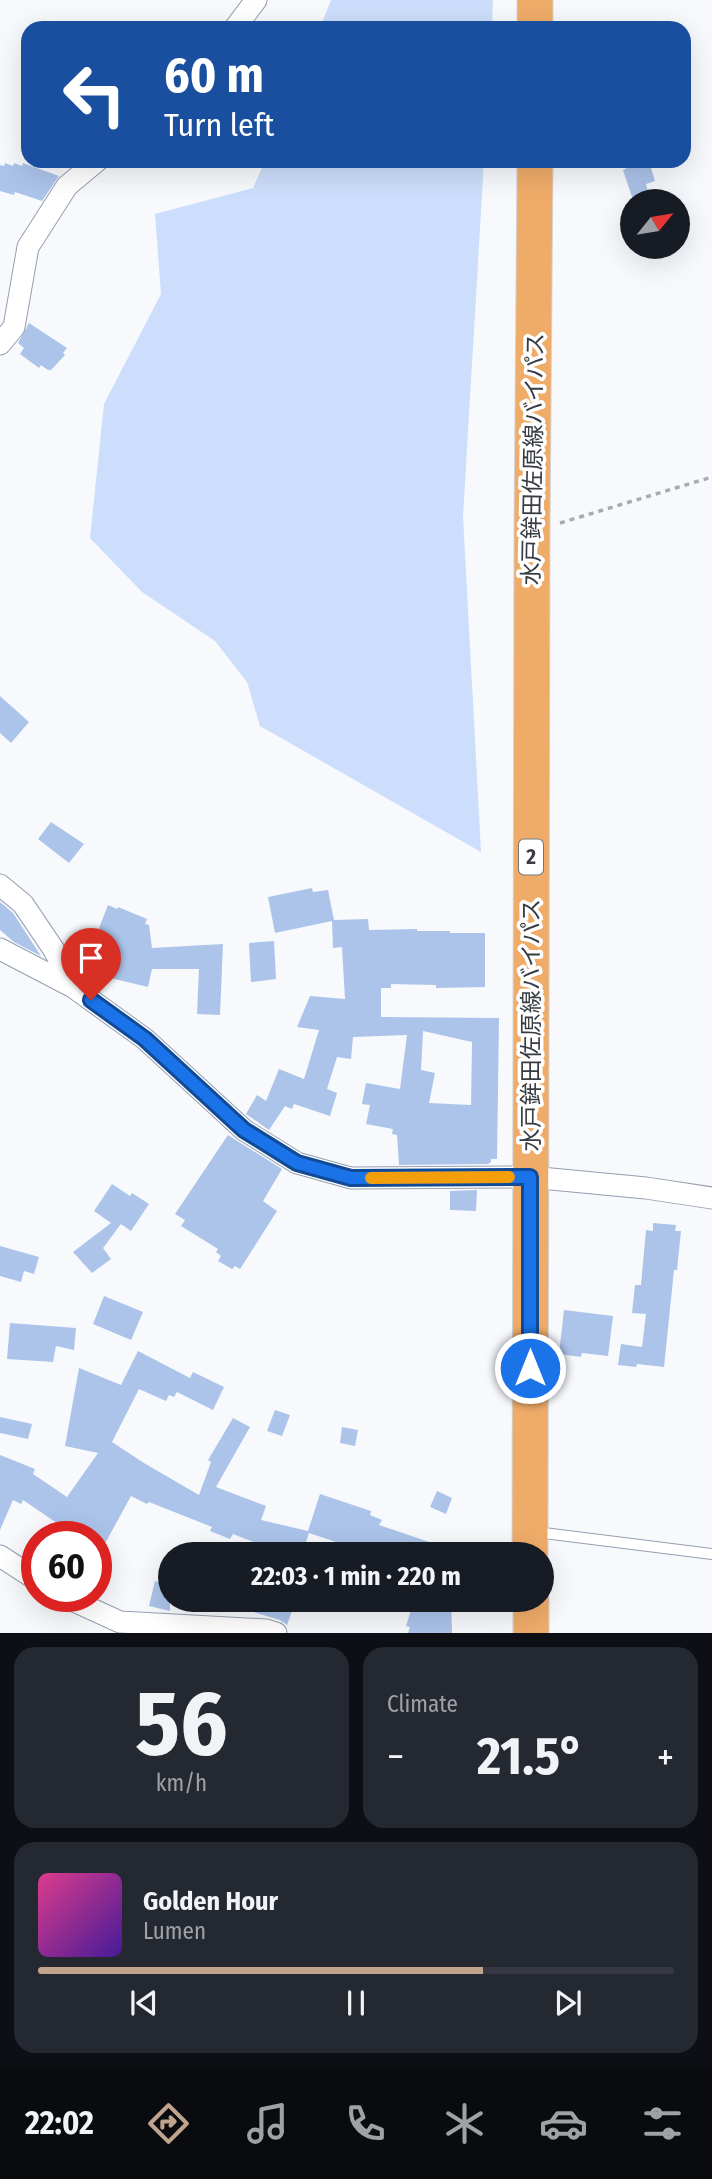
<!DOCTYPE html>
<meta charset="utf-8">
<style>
body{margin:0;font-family:"Fira Sans Condensed","Noto Sans JP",sans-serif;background:#242831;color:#f1f3f6;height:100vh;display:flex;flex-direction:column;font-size:26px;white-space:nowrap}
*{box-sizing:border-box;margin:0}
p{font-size:23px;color:#9ea1a6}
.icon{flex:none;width:38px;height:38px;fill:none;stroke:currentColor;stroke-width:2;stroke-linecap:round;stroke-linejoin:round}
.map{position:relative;height:1633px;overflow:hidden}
.sheet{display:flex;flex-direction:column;gap:14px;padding:14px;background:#0d0f14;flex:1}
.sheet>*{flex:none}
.guide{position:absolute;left:21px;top:21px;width:670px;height:147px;border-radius:21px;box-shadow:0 7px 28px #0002;background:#1a4fa0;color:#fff;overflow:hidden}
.needle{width:46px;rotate:60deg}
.buttons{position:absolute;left:620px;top:189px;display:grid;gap:14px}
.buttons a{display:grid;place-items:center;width:70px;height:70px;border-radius:50%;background:#171b24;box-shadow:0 7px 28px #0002;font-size:35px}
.speed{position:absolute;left:21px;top:1521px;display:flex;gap:14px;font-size:35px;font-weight:700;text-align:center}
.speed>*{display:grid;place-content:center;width:91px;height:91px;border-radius:50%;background:#171b24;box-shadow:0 7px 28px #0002;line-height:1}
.speed .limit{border:10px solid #d22;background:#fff;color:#111}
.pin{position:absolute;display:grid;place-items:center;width:60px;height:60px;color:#fff;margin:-72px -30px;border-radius:50% 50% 50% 0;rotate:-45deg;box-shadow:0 0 7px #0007}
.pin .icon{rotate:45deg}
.me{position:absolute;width:77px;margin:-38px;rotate:0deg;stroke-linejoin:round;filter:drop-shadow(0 0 5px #0008)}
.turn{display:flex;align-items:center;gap:24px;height:147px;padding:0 28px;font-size:32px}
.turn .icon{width:91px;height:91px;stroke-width:2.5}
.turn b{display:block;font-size:49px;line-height:60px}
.big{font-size:52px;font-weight:700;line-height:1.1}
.sheet .widget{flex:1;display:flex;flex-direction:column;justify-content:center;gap:10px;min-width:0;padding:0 24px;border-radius:21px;background:#242831}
.sheet .dial{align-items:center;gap:0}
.dial b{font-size:91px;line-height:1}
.song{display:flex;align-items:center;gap:21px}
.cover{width:84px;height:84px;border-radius:10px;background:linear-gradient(135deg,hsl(330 70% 55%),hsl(260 70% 35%))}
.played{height:7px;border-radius:4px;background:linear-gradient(90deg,#c0a48e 70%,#363941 70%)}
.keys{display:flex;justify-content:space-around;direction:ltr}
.heat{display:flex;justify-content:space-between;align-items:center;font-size:38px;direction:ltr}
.sheet .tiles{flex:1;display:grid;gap:14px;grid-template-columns:1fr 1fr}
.widget:last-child{grid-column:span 2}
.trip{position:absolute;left:158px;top:1542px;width:396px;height:70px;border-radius:35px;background:#171b24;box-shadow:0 7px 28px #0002;font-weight:700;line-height:70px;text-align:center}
.dock{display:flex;height:112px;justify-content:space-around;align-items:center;background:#090b0e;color:#9ea1a6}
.dock .icon{width:49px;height:49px}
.dock .on{color:#c0a48e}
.dock b{font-size:32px;color:#f1f3f6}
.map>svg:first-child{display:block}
.green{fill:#ccdefb}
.building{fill:#acc4ea;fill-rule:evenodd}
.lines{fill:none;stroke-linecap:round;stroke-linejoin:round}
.lane-casing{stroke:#959faf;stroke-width:12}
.street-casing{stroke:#959faf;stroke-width:23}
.primary-casing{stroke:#d3d4d5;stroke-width:37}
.path{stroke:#a8abb0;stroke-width:3.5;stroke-dasharray:5 5;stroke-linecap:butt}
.lane{stroke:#fff;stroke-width:10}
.street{stroke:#fff;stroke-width:21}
.primary{stroke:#efac69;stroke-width:35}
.route-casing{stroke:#114b97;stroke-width:18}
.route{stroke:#1a73e8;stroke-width:12}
.slow{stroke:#f59e0b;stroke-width:12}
.labels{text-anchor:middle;stroke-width:7;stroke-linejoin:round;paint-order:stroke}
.shield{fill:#fff;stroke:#73767b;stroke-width:2}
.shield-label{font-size:21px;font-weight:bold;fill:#373b42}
.street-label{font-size:23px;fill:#373b42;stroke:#fff}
</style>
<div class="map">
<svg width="712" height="1633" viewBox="0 0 712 1633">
<rect width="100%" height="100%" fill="#f7f9fd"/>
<path class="green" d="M331,0H493L492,28H320Z
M265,161H484L463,516L481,852L260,726L247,682L215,641L142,592L90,538L104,404L161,294L155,214L253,188Z"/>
<path class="building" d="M624,161H649L655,181L646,184L649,195L633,200L623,170L626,169Z
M5,163L13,166L14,163L22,166L23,163L59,176L42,201L15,192L14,195L0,191V165L4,166Z
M29,323L67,348L63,353L65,355L51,370H48L41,365L39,368L20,354L24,348L18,343Z
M0,696L29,722L11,743L0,733Z
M51,822L84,844L69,863L38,839Z
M312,888L313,892L328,890L334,920L368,919L369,930L417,929V931H450V933H485V987L436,988V985L391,984V988H381V1017L499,1018L497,1159H491V1162L488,1164L399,1165L397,1135L392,1134L393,1129L366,1124L370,1105L362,1104L366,1083L400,1089L407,1035L353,1037L351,1059L337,1057L327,1089L337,1093L330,1116L294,1104L292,1109L285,1106L269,1130L246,1114L257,1095L266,1101L279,1069L304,1079L319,1030L297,1027L310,996L345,999L342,947L333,948L332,921L275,933L268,897ZM423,1031L472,1042L471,1105L429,1103L435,1073L421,1070Z
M0,902L13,913L41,956L14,942L0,930Z
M108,905L117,909L118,907L147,919L145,924L149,925L152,948L223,944L220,1015L197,1014L199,969H152L148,987L102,976L81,966L94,941Z
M274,941L276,979L251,982L249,943Z
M228,1135L282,1169L263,1201L277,1211L240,1269L235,1266L232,1269L218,1261L221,1256L216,1252L218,1249L181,1226L185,1220L175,1214Z
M112,1184L130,1196L132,1193L149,1204L131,1231L121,1224L103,1248L111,1259L92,1273L73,1252L111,1223L94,1211Z
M477,1190L476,1211L450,1210V1191Z
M653,1223L676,1225L675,1231H681L677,1270H674L664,1367L637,1364L636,1367L618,1365L621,1344L642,1347L646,1314L632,1313L635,1285H641L646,1230L653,1231Z
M0,1246L39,1257L34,1274L24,1271L21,1282L0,1276Z
M104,1296L143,1312L131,1340L93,1324Z
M564,1310L613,1316L608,1356L582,1353L581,1357L559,1354Z
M10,1323L76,1328L74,1350L56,1346L53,1362L7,1359Z
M138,1351L190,1378L193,1372L224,1387L213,1410L177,1392L174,1397L169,1395L166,1401L139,1389L112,1442L144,1463L199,1495L211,1462L208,1460L233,1418L250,1427L216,1487L266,1506L261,1520L308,1531L320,1494L371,1511L370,1515L382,1520L379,1525L456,1551V1554H358L360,1550L309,1533L302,1554H267L269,1548L233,1534L230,1539L210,1531L212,1527L149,1502L147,1504L131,1496L96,1560V1536H76L23,1500L21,1504L13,1500L0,1530V1455L35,1469L33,1474L67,1497L98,1453L65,1446L79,1368L121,1385Z
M275,1410L290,1415L282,1436L267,1431Z
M0,1417L32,1424L28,1439L0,1433Z
M342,1427L358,1430L355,1446L340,1443Z
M437,1491L452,1498L446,1514L430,1507Z
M155,1581L170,1585V1611L149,1606Z
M220,1600H286L283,1608L292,1611L287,1625L280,1620L220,1602Z
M414,1600H451L452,1633H408L410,1627L406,1626Z"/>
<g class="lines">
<defs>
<path id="lane" d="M536,1532L712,1554"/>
<path id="street" d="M235,28L256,0
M0,344L14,327L28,247L67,186L97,161
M0,885L23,904L54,950L73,987
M0,949L73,987L145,1039L244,1130L297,1163L351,1178L530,1177L646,1188L712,1198
M0,1556L37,1580
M63,1596L120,1622L266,1630L276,1633"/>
<path id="primary" d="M535,28V0
M530,1554L532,532L535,161
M531,1600V1633"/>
</defs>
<use href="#lane" class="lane-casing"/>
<use href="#street" class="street-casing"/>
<use href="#primary" class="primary-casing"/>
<path class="path" d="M560,523L712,477"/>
<use href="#lane" class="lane"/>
<use href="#street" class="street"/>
<use href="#primary" class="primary"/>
</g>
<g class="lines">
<defs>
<path id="route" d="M91,1000L145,1039L244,1130L297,1163L351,1178L530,1177V1368"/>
</defs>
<use href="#route" class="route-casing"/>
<use href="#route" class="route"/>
<path class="slow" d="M371,1178L509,1177"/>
</g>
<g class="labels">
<rect class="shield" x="519" y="839.5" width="24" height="35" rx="5"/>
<g class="shield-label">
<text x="531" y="864">2</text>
</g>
<g class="street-label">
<text transform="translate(533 459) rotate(-89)" y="8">水戸鉾田佐原線バイパス</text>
<text transform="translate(531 1025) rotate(-90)" y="8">水戸鉾田佐原線バイパス</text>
</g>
</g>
</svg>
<div class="buttons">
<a><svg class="needle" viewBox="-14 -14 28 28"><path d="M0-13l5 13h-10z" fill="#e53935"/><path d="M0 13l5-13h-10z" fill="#9ea1a6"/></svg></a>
</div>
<div class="speed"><div class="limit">60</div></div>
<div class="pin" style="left:91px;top:1000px;background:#d93025"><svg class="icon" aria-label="arrive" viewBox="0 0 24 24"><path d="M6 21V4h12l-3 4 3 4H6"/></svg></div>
<svg class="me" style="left:530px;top:1368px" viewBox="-20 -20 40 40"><circle r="17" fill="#1a73e8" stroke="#fff" stroke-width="3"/><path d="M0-11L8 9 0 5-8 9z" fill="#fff"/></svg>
<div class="trip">22:03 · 1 min · 220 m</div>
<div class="guide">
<div class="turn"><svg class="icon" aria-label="left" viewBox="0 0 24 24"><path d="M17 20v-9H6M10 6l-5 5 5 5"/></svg><div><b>60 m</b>Turn left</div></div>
</div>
</div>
<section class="sheet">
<div class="tiles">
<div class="widget dial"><b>56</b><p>km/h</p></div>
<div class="widget"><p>Climate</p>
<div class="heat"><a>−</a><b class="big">21.5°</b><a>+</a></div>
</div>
<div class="widget">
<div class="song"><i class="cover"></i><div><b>Golden Hour</b><p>Lumen</p></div></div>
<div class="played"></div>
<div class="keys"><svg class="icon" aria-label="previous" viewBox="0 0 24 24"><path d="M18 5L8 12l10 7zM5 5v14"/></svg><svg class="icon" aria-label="pause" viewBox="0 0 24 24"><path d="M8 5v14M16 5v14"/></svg><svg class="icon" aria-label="next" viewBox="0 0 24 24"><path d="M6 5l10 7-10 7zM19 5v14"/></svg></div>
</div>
</div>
</section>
<nav class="dock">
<b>22:02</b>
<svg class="icon on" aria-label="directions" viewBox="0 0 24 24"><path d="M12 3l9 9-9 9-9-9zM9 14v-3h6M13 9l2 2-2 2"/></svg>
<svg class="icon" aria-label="music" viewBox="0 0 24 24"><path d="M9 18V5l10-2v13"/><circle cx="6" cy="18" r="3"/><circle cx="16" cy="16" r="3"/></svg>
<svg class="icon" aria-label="phone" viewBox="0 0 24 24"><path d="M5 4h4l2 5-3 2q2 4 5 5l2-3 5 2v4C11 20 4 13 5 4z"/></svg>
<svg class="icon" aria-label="climate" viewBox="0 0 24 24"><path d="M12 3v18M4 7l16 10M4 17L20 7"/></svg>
<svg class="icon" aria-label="car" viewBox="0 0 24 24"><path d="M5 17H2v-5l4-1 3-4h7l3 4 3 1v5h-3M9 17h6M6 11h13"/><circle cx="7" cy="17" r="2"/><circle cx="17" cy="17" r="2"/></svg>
<svg class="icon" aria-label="filters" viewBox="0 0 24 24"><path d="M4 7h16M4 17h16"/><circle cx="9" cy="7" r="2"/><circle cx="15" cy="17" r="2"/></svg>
</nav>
